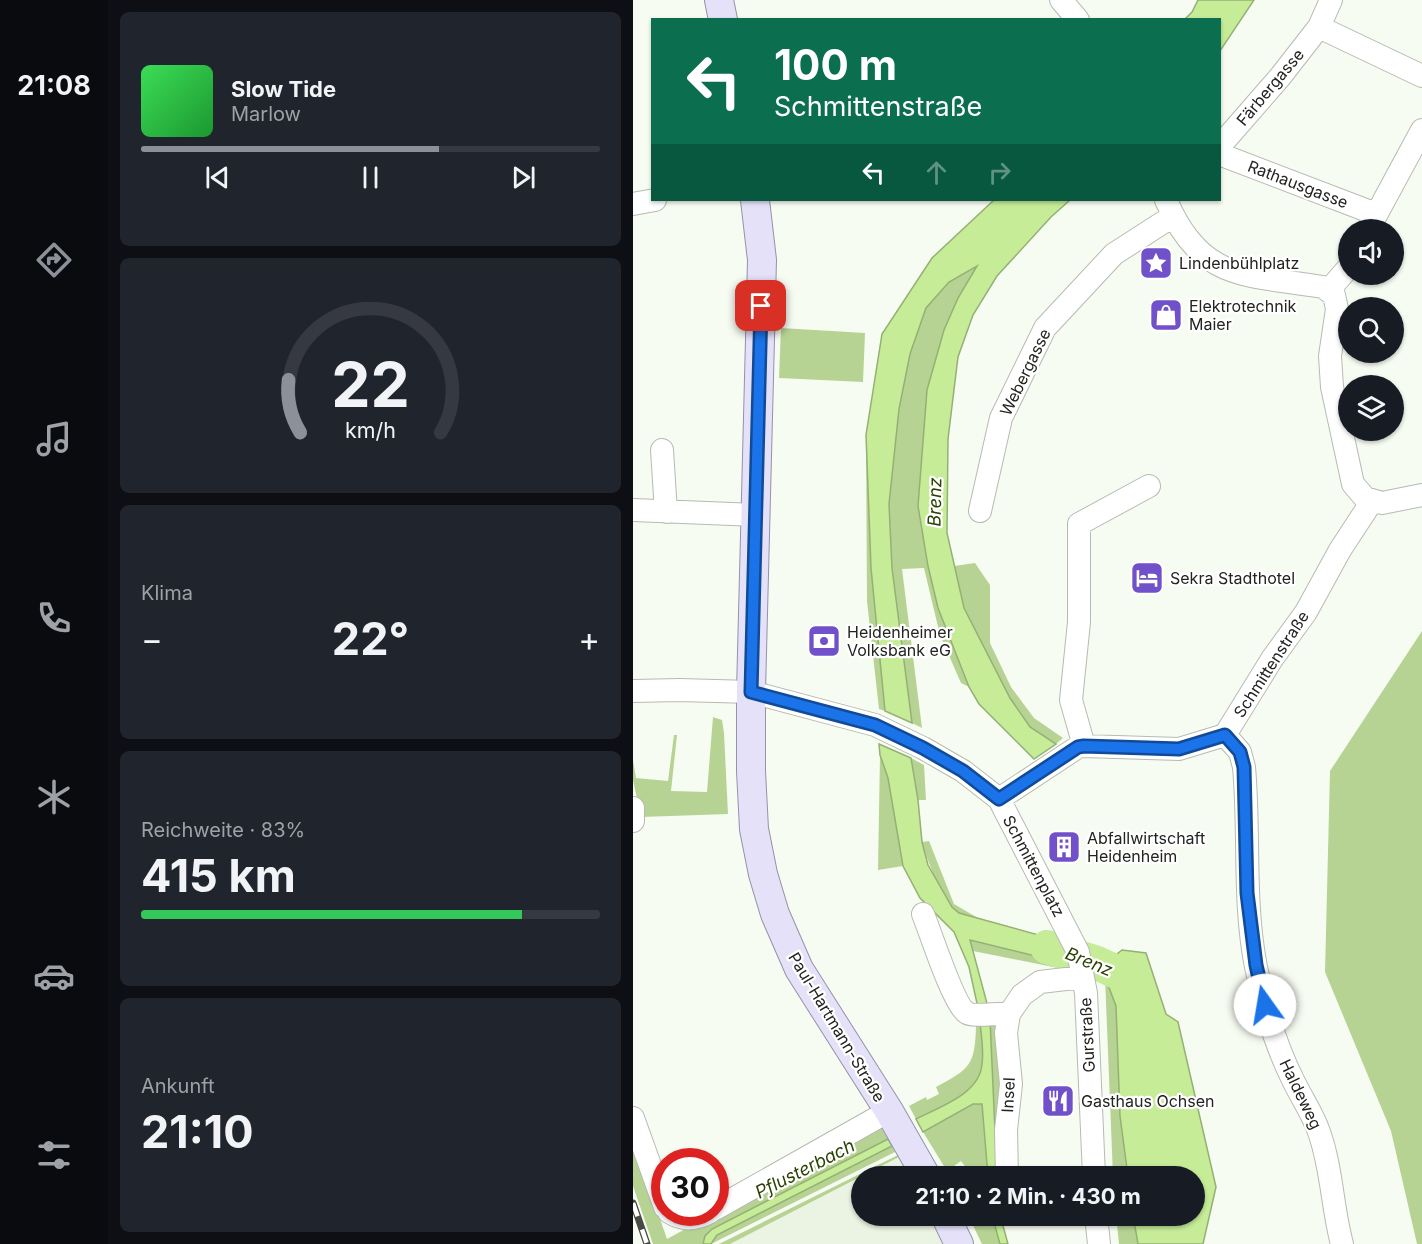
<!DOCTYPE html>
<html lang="de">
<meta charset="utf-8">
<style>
body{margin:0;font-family:Inter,sans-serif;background:#20242c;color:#f1f3f6;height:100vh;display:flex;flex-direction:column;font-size:22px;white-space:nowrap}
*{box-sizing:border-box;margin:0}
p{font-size:20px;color:#9ea1a6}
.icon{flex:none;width:33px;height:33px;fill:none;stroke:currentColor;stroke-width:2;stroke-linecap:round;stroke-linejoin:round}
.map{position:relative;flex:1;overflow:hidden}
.side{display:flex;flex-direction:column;gap:12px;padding:12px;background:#0d0f14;width:525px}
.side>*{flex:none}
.hud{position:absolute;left:18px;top:18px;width:570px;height:183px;border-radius:0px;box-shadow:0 2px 4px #0004;background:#0b6e4f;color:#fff;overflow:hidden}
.tools{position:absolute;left:705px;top:219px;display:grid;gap:12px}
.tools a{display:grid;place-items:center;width:66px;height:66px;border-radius:50%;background:#171b24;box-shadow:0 2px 4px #0004;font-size:30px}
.speed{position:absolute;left:18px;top:1148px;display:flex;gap:12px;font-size:30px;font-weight:700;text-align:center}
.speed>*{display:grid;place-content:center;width:78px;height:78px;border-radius:50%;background:#171b24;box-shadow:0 2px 4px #0004;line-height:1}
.speed .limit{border:9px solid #d22;background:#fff;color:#111}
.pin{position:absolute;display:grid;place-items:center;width:51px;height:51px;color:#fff;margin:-26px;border-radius:12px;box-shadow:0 3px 9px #0006}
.me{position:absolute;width:66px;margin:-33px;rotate:347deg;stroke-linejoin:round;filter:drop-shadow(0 0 4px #0008)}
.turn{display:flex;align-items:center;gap:21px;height:126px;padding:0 24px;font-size:27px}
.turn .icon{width:78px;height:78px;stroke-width:2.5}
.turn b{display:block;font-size:42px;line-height:51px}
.lanes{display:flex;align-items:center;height:57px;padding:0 24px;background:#0003;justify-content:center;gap:30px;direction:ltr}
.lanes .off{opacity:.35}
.big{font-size:45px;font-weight:700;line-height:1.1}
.side .card{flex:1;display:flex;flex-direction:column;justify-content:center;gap:9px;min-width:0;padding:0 21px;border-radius:9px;background:#20242c}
.side .dial{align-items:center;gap:0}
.dial svg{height:156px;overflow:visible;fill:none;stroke:#363941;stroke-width:7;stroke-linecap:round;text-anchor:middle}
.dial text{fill:#f1f3f6;stroke:none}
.song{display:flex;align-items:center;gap:18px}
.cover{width:72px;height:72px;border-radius:9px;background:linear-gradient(135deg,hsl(130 70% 55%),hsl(130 70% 35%))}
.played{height:6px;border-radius:3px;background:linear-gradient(90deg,#8c9099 65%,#363941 65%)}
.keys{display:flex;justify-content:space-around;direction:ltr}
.heat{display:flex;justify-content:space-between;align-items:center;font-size:33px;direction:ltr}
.charge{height:9px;border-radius:4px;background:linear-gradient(90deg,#34c759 83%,#363941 0)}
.trip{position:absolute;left:218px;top:1166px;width:354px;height:60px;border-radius:30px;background:#171b24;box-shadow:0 2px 4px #0004;font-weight:700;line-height:60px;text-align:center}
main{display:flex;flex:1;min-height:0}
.menu{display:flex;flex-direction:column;width:108px;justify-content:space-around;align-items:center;background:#090b0e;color:#9ea1a6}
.menu .icon{width:42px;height:42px}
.menu .selected{color:#8c9099}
.menu b{font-size:27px;color:#f1f3f6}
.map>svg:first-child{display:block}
.built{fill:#ebf3e2}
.green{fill:#b6d393}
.water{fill:#c6ec98;stroke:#95b074;stroke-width:1.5}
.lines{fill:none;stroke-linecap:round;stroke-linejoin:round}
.river{stroke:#c6ec98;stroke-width:34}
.minor-casing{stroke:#b6bbb2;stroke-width:24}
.major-casing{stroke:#9492aa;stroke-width:30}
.minor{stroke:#fff;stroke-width:22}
.major{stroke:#e4e1f9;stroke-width:28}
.rail-casing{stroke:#474944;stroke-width:7}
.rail{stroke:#fff;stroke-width:4.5;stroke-dasharray:14;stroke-linecap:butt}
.route-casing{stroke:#114b97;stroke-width:15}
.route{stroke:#1a73e8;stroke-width:10}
.labels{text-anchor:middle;stroke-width:4.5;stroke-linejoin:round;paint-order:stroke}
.street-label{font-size:16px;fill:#222420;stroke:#fff}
.poi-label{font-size:16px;fill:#222420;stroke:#fff;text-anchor:start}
.water-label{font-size:18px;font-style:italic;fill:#2c4205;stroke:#fff}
</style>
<main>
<nav class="menu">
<b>21:08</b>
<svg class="icon selected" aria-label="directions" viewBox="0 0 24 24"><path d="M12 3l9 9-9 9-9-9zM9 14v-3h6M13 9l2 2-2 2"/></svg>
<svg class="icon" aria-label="music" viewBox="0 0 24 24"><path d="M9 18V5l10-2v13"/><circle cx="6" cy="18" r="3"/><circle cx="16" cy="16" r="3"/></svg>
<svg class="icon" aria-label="phone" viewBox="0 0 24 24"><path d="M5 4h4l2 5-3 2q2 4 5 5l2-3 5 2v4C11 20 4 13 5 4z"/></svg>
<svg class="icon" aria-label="climate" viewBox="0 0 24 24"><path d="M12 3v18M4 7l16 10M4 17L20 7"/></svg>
<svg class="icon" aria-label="car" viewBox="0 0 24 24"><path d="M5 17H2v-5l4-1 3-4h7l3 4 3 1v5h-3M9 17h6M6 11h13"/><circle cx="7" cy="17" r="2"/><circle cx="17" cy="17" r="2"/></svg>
<svg class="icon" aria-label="filters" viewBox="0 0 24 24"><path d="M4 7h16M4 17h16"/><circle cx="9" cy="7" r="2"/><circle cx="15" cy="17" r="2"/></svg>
</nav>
<section class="side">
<div class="card">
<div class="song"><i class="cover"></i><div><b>Slow Tide</b><p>Marlow</p></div></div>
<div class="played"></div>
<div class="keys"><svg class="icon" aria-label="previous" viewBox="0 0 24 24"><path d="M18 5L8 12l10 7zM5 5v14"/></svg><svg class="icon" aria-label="pause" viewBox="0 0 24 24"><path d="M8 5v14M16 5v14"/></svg><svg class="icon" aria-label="next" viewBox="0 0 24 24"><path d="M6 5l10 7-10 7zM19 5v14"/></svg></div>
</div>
<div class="card dial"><svg viewBox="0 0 100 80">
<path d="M14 69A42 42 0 1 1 86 69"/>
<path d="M14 69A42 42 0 0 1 8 42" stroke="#8c9099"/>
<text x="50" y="56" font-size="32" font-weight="700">22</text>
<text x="50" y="72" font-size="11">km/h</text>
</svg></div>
<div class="card"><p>Klima</p>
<div class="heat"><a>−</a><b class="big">22°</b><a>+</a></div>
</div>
<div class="card"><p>Reichweite · 83%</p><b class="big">415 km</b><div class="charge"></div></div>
<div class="card"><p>Ankunft</p><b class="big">21:10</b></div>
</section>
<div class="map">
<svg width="789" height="1244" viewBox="0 0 789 1244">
<rect width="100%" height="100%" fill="#f7fcf2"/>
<path class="built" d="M266,1157L276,1176H230Z
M228,1177V1215H295L309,1244H97Z"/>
<path class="green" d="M346,265L325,298L311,330L294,389L285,506L295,566L305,608L336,687L328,683L307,635L291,568L269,569L289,728L279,723L259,568L256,504L266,409L277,354L293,308L316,282Z
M148,328L232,333L230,382L146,378Z
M233,435L238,568L252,711L246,709L234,601Z
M342,563L357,585V643L378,687L401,718L430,738L423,744L397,727L377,698L331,608L321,566Z
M789,631V1244H784L758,1131L692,972L697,771Z
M80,717L89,720L91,733L95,814L8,817L0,780V760L3,778L35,781L41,735H44L38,791L74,792Z
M247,755L255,777L270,866L245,870Z
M278,758L291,765L293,800H285Z
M296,841L321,904L350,921C343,918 334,917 327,913C310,905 294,859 289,842Z
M337,940L439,965L435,970L340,951Z
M472,977L483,1006L487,1116L495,1176H480Z
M357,1019L363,1021L369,1086L364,1176Z
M347,1021C348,1035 351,1050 349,1064C347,1094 306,1107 283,1119L276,1106L293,1097L294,1100L306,1094L303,1087C337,1069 342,1065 343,1026Z
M341,1104H349L355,1176H333L337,1173L328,1161L314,1171L290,1132Z
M246,1124L255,1139L79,1229L72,1236L70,1244H20L0,1186V1141L34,1239Z
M259,1146L262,1152L78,1244L84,1235Z
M265,1155L266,1157L97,1244H86Z
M335,1215H359L367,1244H349Z
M483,1215H500L505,1244H486Z"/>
<path class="water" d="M565,0H621L587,51L586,20L552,19L559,12Z
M361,200H437L418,217L364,276L340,315L325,357L315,439L314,533L331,608L377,698L397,727L423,744L401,759L346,704L336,687L305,608L295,566L285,506L294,390L311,330L325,298L344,266L316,282L293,308L277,354L266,409L256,504L259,568L279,723L252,711L238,568L233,435L249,334L299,258Z
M246,744L278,758L285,800L289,842L295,865L319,907L326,913L431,942L439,965L337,940L355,1007L345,1008L336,967L321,932L287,898L270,866L255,778L247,755Z
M489,950L513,953L533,1014L545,1022L583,1187L570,1244H505L500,1215H561V1176H495L487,1116L483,1006L472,977L484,954Z
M357,1019L364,1176H355L349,1104H340L290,1132L283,1119C306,1107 347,1094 349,1064C351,1050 348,1035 347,1021Z
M255,1139L259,1146L84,1235L78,1244H70L72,1236L79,1229Z
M359,1215H367L375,1244H367Z"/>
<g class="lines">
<path class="river" d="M414,947L464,963L490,975"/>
<defs>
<path id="minor" d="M428,0L445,20
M686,27L789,76
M586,147L647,77L686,27L698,0
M586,154L743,214
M533,200C568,282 613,274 690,287L701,295L704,309L697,356L699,387L720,484L732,498L749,503L789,495
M0,204L22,200
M735,230L789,130
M696,290L716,267
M29,450L33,512
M0,510L123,515
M347,511L368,418L412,328L481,254L540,216
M0,691L47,690L118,692L242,725L290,748L330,771L366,799L445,952L453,993L461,1176
M592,735L607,752L611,767C617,834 610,901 623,967C631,1006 642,1044 660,1080C668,1097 680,1114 686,1132C699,1168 699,1207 709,1244
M451,746L438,700L446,622V524L516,486
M366,799L445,747L451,746L546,749L592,735L639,659L673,612L707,550L739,501
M0,808V821
M290,914C297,931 321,1006 334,1013C341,1017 365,1013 376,1014
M0,1118L32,1207
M374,1176L373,1130L378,1084L373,1033L376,1014L389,995L407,982L450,977
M82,1209L256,1111
M36,1212C50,1221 62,1220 77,1212
M463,1215L466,1244"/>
<path id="major" d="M86,0L90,20
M122,200L129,260L118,692V771L121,829L130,874L142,914L166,969L256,1111L293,1176
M312,1215L326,1244"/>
</defs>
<use href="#minor" class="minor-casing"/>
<use href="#major" class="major-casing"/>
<use href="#minor" class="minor"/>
<use href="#major" class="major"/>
<defs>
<path id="rail" d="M0,1203L14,1244"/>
</defs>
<use href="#rail" class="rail-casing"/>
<use href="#rail" class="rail"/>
</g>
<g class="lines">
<defs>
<path id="route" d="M128,306L118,692L242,725L290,748L330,771L366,799L445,747L451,746L546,749L592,735L607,752L611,767L614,893L623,965L632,1005"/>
</defs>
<use href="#route" class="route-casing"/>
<use href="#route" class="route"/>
</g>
<defs>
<symbol id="sight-square" viewBox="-11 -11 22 22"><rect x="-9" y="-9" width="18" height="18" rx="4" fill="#7151ca" stroke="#fff"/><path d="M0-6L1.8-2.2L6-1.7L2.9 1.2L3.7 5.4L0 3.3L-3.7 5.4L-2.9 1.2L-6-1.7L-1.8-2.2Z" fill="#fff"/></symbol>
<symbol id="shop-square" viewBox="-11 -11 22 22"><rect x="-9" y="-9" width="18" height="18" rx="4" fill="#7151ca" stroke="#fff"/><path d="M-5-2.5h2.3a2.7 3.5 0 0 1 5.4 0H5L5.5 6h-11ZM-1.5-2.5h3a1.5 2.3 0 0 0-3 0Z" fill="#fff"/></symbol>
<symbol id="hotel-square" viewBox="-11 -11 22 22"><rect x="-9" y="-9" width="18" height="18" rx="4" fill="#7151ca" stroke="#fff"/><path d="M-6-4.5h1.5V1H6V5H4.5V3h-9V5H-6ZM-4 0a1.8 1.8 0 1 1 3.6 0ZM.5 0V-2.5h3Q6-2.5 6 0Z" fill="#fff"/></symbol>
<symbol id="bank-square" viewBox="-11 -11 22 22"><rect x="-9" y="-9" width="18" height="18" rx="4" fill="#7151ca" stroke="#fff"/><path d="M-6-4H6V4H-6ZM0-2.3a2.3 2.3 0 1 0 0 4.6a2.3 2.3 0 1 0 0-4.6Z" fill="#fff"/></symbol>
<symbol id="building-square" viewBox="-11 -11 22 22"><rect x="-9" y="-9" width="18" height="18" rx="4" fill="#7151ca" stroke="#fff"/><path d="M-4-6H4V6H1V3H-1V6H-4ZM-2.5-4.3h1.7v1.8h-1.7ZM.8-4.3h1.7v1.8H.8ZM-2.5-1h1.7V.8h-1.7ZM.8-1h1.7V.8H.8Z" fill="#fff"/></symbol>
<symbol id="restaurant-square" viewBox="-11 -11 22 22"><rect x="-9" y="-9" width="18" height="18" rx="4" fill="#7151ca" stroke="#fff"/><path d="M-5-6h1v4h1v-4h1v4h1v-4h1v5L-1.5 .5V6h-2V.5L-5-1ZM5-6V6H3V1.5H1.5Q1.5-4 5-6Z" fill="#fff"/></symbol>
</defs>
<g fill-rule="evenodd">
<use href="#sight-square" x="504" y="244" width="38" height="38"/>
<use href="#shop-square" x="514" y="296" width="38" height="38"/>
<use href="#hotel-square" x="495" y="559" width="38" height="38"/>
<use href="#bank-square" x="172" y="622" width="38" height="38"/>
<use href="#building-square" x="412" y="828" width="38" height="38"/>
<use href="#restaurant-square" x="406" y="1082" width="38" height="38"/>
</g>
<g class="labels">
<g class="street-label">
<text transform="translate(637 87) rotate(-50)" y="6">Färbergasse</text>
<text transform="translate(665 184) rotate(21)" y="6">Rathausgasse</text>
<text transform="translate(392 372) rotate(-64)" y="6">Webergasse</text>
<text transform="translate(638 664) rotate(-57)" y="6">Schmittenstraße</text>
<text transform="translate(401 866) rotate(62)" y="6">Schmittenplatz</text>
<text transform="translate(204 1027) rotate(59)" y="6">Paul-Hartmann-Straße</text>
<text transform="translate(454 1035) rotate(-93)" y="6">Gurstraße</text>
<text transform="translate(668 1094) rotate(64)" y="6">Haldeweg</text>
<text transform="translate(375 1095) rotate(-87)" y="6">Insel</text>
</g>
<g class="poi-label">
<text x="546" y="269">Lindenbühlplatz</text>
<text x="556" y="312">Elektrotechnik<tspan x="556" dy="18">Maier</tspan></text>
<text x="537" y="584">Sekra Stadthotel</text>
<text x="214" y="638">Heidenheimer<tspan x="214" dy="18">Volksbank eG</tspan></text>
<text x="454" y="844">Abfallwirtschaft<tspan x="454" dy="18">Heidenheim</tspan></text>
<text x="448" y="1107">Gasthaus Ochsen</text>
</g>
<g class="water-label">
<text transform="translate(302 502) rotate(-89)" y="6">Brenz</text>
<text transform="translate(456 962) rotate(22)" y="6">Brenz</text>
<text transform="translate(172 1169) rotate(-27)" y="6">Pflusterbach</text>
</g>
</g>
</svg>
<div class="tools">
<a><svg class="icon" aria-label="sound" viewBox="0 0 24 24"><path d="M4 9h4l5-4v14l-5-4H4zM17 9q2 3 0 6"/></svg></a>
<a><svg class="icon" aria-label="search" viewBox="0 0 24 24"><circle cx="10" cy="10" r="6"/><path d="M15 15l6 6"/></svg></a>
<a><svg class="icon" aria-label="layers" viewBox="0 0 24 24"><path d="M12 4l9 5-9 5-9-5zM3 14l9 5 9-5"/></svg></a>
</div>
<div class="speed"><div class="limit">30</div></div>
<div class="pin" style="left:128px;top:306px;background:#d93025"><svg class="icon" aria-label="arrive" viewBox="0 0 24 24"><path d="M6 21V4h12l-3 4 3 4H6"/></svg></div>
<svg class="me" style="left:632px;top:1005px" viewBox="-20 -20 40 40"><circle r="19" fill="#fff"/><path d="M0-13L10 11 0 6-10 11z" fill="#1a73e8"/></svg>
<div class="trip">21:10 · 2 Min. · 430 m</div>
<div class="hud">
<div class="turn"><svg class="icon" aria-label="left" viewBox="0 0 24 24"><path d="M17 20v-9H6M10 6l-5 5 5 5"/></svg><div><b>100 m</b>Schmittenstraße</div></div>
<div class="lanes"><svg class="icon" aria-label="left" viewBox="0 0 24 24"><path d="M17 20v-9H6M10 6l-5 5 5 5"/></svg><svg class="icon off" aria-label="ahead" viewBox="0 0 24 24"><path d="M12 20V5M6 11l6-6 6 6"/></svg><svg class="icon off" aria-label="right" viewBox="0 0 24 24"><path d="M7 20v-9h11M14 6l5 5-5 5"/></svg></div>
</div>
</div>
</main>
